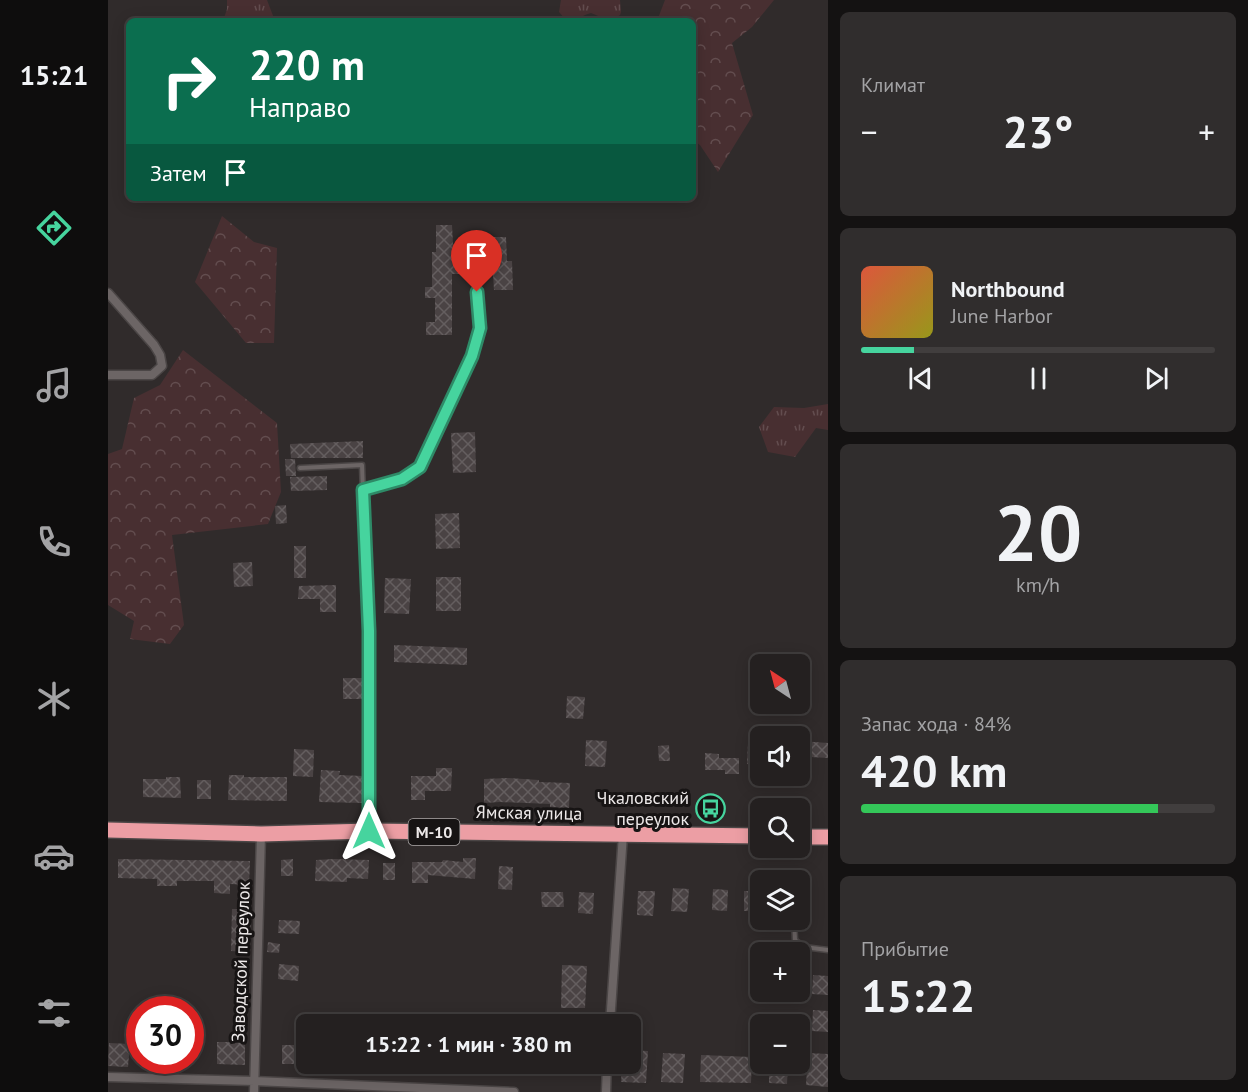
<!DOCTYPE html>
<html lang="ru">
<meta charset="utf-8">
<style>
body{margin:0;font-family:"PT Sans",sans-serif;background:#302d2d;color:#f1f3f6;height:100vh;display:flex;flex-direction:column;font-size:22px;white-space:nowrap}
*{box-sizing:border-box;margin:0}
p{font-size:20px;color:#a3a3a5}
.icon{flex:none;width:33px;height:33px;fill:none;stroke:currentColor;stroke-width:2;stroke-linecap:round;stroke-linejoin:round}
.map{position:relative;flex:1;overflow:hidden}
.panel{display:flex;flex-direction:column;gap:12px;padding:12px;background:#141212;width:420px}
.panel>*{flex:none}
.banner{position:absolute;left:18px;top:18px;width:570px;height:183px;border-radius:9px;box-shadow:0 3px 15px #0003,0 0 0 2px #413e3e;background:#0b6e4f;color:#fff;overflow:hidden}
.needle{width:39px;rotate:324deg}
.fabs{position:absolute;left:642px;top:654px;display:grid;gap:12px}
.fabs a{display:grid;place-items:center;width:60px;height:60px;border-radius:9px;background:#242020;box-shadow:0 3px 15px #0003,0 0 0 2px #413e3e;font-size:30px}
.speed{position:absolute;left:18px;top:996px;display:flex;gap:12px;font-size:30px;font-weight:700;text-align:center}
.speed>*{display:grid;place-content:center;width:78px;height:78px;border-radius:50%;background:#242020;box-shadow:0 3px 15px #0003,0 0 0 2px #413e3e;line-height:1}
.speed .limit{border:9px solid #d22;background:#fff;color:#111}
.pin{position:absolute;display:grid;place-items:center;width:51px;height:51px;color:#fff;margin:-62px -26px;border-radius:50% 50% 50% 0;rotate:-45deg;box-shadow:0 0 6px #0007}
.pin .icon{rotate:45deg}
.me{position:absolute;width:66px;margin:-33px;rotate:0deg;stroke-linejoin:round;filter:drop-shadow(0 0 4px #0008)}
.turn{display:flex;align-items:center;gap:21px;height:126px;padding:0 24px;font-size:27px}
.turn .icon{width:78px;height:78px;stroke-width:2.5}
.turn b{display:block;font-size:42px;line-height:51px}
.then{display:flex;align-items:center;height:57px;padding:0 24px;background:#0003;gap:12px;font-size:22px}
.big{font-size:45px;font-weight:700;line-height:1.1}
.panel .widget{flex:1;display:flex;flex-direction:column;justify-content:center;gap:9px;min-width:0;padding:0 21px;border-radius:9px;background:#302d2d}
.panel .dial{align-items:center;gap:0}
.dial b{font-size:78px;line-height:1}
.song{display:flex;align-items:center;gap:18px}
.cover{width:72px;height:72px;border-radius:9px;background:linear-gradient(135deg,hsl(10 70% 55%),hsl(60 70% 35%))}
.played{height:6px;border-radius:3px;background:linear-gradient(90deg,#46d49e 15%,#413e3e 15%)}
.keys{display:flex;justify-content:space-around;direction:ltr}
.heat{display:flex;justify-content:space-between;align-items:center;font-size:33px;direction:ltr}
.charge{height:9px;border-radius:4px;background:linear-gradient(90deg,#34c759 84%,#413e3e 0)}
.trip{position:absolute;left:188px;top:1014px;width:345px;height:60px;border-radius:9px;background:#242020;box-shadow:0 3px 15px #0003,0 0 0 2px #413e3e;font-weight:700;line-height:60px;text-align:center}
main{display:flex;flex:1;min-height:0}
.menu{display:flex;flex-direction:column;width:108px;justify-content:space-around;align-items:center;background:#0e0d0d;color:#a3a3a5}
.menu .icon{width:42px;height:42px}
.menu .current{color:#46d49e}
.menu b{font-size:27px;color:#f1f3f6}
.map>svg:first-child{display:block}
.grass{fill:url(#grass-tufts)}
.forest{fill:url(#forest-crowns)}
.building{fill:url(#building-cross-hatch)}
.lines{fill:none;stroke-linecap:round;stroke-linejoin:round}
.lane-casing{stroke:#4b4646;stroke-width:7}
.street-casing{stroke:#4b4646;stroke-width:11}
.highway-casing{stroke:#4b4646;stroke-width:18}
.lane{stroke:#6c6565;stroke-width:4}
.street{stroke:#6c6565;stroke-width:8}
.highway{stroke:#ec9ea4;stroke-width:15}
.route-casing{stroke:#2e8a67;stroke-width:15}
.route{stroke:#46d49e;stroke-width:10}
.labels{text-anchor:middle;stroke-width:6;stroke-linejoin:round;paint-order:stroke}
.shield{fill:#171414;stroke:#ada9a9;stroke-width:1.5}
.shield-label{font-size:16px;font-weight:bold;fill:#ede9e9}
.poi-label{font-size:18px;fill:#ede9e9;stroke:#171414;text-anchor:end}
.street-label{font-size:18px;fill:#ede9e9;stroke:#171414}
</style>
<main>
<nav class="menu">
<b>15:21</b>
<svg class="icon current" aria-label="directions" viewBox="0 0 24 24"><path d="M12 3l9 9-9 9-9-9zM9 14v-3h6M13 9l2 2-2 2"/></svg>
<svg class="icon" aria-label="music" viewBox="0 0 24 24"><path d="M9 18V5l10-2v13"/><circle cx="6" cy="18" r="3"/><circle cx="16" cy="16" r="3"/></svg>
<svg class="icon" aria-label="phone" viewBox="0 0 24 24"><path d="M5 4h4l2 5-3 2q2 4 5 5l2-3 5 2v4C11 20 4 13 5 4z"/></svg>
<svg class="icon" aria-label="climate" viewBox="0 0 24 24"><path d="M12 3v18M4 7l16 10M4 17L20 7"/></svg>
<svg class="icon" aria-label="car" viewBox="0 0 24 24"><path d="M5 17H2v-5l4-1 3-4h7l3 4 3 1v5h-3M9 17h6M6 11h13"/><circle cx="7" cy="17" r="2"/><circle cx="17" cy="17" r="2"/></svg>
<svg class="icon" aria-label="filters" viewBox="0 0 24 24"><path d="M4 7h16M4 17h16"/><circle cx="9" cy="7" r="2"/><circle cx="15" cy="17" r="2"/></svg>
</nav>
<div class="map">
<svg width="720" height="1092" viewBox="0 0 720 1092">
<defs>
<pattern id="grass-tufts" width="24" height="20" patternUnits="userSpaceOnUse" patternTransform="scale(1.5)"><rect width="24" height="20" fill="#482f31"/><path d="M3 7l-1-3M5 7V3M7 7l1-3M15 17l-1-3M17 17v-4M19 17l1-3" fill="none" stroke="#634d4f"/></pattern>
<pattern id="forest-crowns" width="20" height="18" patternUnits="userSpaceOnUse" patternTransform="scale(1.5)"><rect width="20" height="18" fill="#482f31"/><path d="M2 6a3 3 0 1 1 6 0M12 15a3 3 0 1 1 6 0" fill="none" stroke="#634d4f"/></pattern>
<pattern id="building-cross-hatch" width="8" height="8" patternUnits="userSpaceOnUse" patternTransform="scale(1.5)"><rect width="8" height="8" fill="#4a4344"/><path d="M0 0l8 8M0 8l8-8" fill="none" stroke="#645e5f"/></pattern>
</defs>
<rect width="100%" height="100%" fill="#302b2b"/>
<path class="grass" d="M119,0H159L167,21H115L119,9Z
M453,0H512L513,12L512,15C501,23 494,17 483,13C474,15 469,21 459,21L451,12Z
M720,404V430L708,428L687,457L660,452L651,427L666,407L696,408Z"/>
<path class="forest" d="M557,0H666L644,27L624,43L645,115L610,172L592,145L585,140V21H549Z
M114,216L146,242L169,248L166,343H138L87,282Z
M75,350L169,423L173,492L160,524L64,535L76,625L62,644L22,639L26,621L0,605V454L14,449L26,398L52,385Z"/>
<path class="building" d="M328,225H344L345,244L384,243V237H398L399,261H404L405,290H386L385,274H344V335H318V322H327V298H317V287H324V252H328Z
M367,432L368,472L345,473L343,433Z
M255,441V458H183L182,444Z
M177,459H187L188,476H178Z
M219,476V490L183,491L182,477Z
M178,505L179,523L168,524L167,506Z
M351,513L352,548L328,549L327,514Z
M186,546H198V578H186Z
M144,562L145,586L126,587L125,563Z
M328,577H353V611H328Z
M277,578L303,579L301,614L276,613Z
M228,585V612H212V599H190L191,586Z
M286,645L359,648V665L286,662Z
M235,678H255V699H235Z
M459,696L477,697L475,719L458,718Z
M478,740L499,741L497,767L477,766Z
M692,741L720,743V758L703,757V767H692Z
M640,743L652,744V765L639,764Z
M561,745L562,761H551L550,746Z
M186,749L206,750L205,777L185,776Z
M597,753L611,754V758H631V774H617V770H597Z
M328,768H344L343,791H317V800H303V776H328Z
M213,770L232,771L231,775L255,776V803L211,802Z
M121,775H136V777H179V801L120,800Z
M58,777H72L73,798L35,797V779H58Z
M400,778L431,780V782L462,783L461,808L442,807V804L392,802L376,803V779Z
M89,780H103V799H89Z
M355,858H368L367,879L320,875V883H304V862H334L335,860L355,862Z
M10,859L142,861L141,885L122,884V894L106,893V881H69V886H49V879L10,878Z
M185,859V876H173V860Z
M226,859L261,860L260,879L239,878V882L207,881L208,860Z
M275,863H287V880H275Z
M391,866L405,867L404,890L390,889Z
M565,888L581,889L579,912L563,911Z
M605,889L620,890L619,911L604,910Z
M530,891H547L545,916L529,915Z
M636,891H651L650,911H636Z
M433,892H455L456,907H434Z
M471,892L486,893L485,914L470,913Z
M124,909H143L142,952L123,951Z
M171,920L192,921L191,934L170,933Z
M160,942L172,944L171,953L159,952Z
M171,964L191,966L190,981L170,979Z
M454,965L479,966L477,1008H453Z
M705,975L720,976V995L704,994Z
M705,1010L720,1011V1032L704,1031Z
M109,1042H137V1065L109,1064Z
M1,1043L22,1044L20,1067L0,1066Z
M174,1045H198V1064H174Z
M522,1050L540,1051L538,1083L513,1082L514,1064H522Z
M555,1053L577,1054L575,1083L553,1082Z
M700,1053L720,1054V1087L698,1085Z
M593,1055L644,1057L643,1083L592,1082Z
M259,1064H275V1074L259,1073Z
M303,1064H317V1073L302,1071Z
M336,1064H353L352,1073L335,1071Z
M376,1064H391L390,1075L375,1074Z
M459,1064H475L474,1075L459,1074Z
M661,1064H680L679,1084L661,1083Z"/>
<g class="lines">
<defs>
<path id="lane" d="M192,468L254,465L255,492
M255,491L294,479L312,467L364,356L372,328L369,292
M686,920L687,940L696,947L720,950"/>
<path id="street" d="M0,293L46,345L52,355L54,366L44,375H0
M254,498L261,631V831
M502,1024L515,834
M0,1077L146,1081L406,1092
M146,1092L153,834
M498,1092L499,1064"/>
<path id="highway" d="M0,830L153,834L261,831L652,836
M692,837H720"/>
</defs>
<use href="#lane" class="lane-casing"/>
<use href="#street" class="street-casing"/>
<use href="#highway" class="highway-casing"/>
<use href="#lane" class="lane"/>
<use href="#street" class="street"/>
<use href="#highway" class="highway"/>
</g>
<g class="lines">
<defs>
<path id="route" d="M261,831V631L255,490L294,479L312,467L364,356L372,328L369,292"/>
</defs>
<use href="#route" class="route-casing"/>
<use href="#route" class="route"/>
</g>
<defs>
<symbol id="bus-ring" viewBox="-11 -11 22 22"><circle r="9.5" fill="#171414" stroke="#46d49e" stroke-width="1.5"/><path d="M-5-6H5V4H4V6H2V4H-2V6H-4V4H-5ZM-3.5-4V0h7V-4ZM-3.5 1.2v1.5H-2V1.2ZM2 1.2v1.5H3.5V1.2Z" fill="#46d49e"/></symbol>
</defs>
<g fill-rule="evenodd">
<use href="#bus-ring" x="586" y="792" width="33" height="33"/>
</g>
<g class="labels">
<rect class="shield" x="300.5" y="819" width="51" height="26" rx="4.5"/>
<g class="shield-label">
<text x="326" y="838">М-10</text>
</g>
<g class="poi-label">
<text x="581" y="804">Чкаловский<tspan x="581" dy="21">переулок</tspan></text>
</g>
<g class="street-label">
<text transform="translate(421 813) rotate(1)" y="6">Ямская улица</text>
<text transform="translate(133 962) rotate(-88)" y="6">Заводской переулок</text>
</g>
</g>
</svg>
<div class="fabs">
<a><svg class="needle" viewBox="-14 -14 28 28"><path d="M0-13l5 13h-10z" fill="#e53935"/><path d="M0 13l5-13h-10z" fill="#a3a3a5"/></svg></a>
<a><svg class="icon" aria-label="sound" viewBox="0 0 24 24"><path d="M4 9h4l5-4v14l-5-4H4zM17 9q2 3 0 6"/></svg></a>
<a><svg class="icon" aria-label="search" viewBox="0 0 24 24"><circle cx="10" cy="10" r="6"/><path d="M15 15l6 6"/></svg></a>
<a><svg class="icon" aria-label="layers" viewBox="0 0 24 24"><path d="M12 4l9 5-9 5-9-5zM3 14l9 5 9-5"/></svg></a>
<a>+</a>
<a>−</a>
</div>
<div class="speed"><div class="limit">30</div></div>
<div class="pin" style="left:369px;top:292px;background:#d93025"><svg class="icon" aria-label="arrive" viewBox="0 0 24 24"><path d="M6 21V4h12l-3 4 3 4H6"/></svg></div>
<svg class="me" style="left:261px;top:831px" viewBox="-20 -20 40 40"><path d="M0-17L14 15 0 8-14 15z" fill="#46d49e" stroke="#fff" stroke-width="4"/></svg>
<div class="trip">15:22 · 1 мин · 380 m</div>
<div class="banner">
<div class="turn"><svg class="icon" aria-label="right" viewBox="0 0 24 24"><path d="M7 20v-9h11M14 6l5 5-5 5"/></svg><div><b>220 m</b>Направо</div></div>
<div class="then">Затем<svg class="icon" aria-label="arrive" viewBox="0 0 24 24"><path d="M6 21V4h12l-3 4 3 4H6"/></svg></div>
</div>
</div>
<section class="panel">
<div class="widget"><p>Климат</p>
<div class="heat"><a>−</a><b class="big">23°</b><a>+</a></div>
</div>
<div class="widget">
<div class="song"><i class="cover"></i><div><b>Northbound</b><p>June Harbor</p></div></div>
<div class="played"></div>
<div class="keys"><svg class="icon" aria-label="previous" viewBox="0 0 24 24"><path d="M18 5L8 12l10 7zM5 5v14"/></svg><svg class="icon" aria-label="pause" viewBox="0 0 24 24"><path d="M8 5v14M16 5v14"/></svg><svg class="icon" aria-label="next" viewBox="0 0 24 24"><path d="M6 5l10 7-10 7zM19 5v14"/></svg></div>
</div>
<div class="widget dial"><b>20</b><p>km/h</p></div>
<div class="widget"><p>Запас хода · 84%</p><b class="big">420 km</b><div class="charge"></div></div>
<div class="widget"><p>Прибытие</p><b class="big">15:22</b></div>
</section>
</main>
